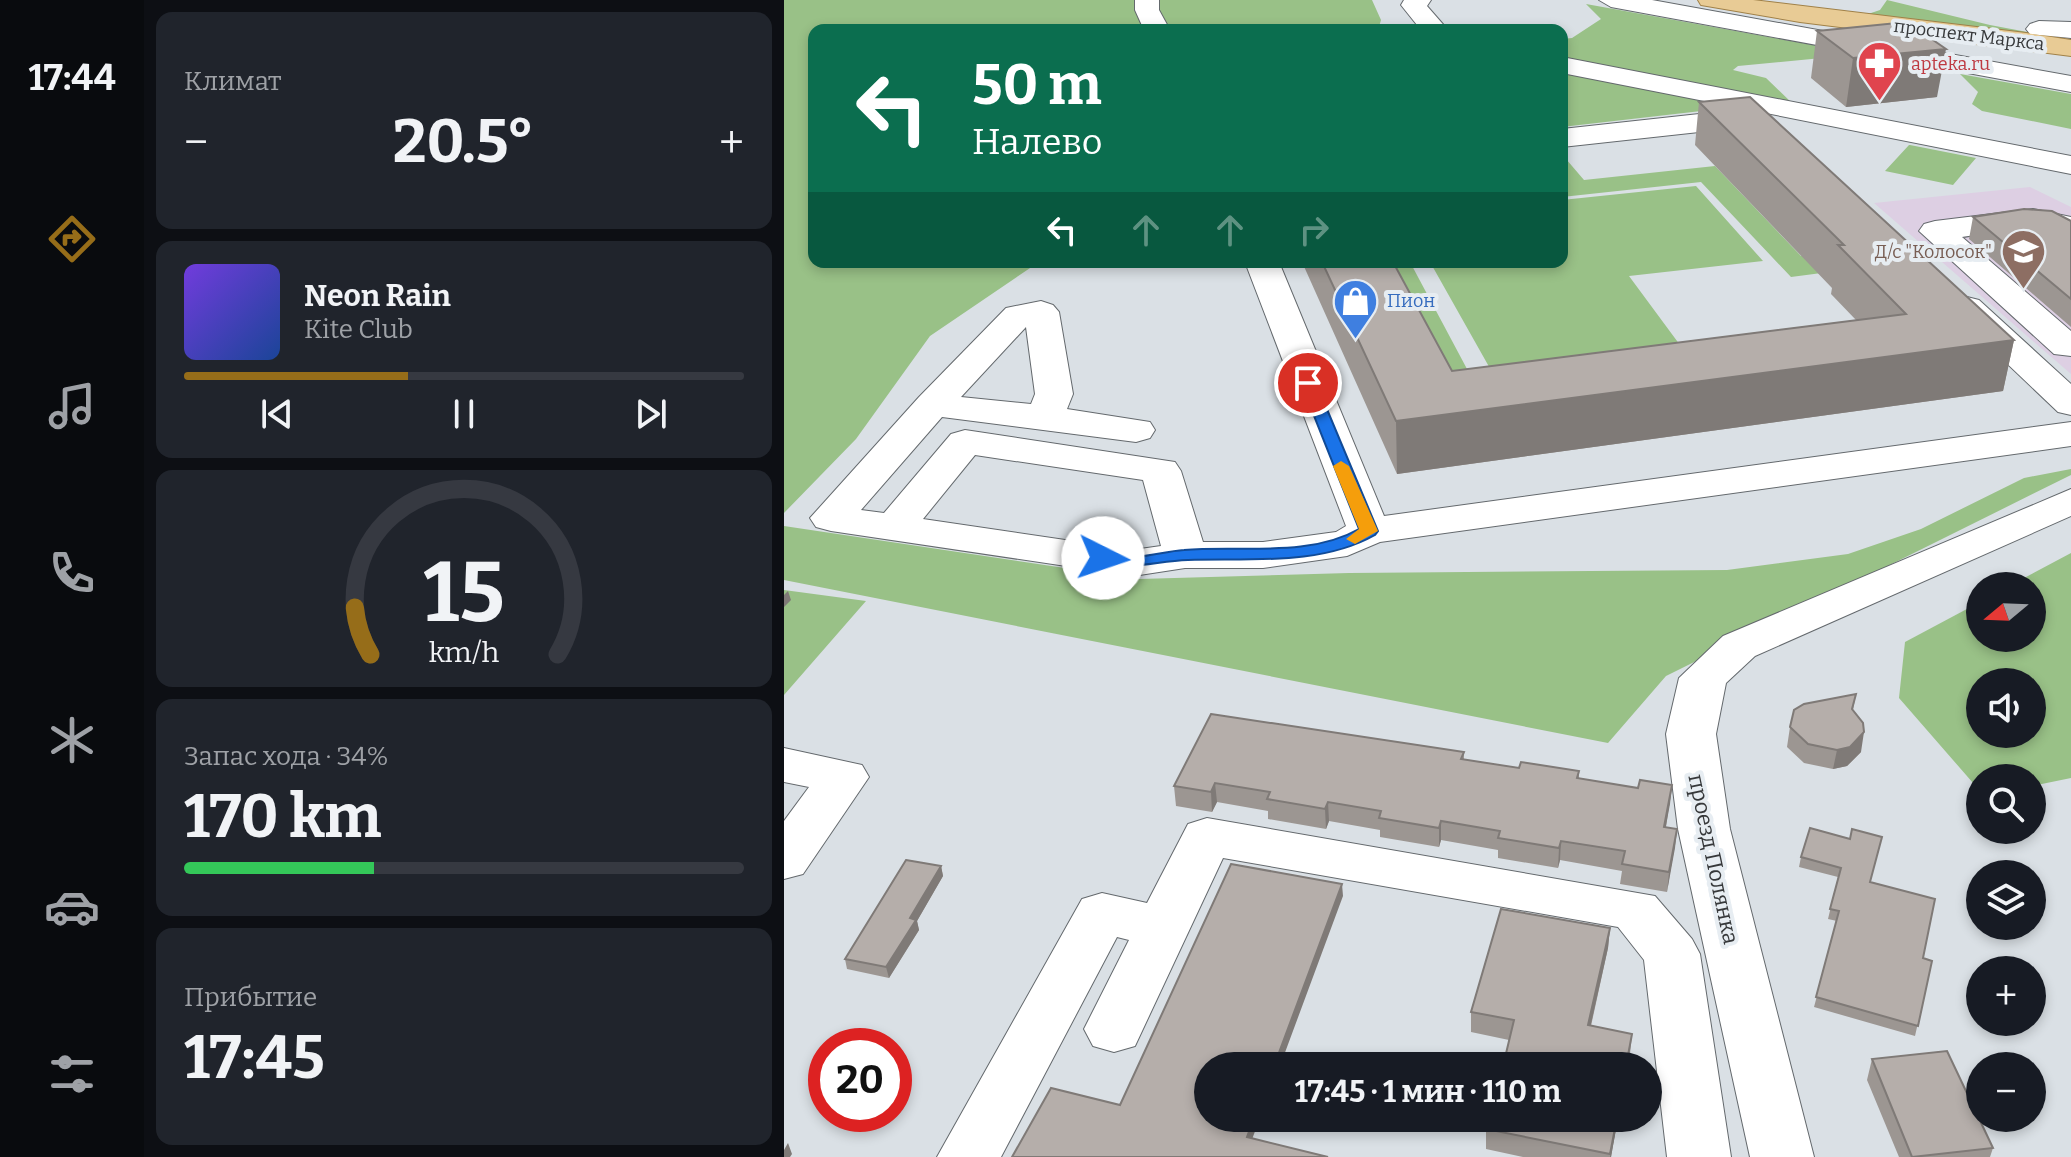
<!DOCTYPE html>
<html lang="ru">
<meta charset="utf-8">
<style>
body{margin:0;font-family:Bitter,serif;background:#20242c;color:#f1f3f6;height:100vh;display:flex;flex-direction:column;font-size:30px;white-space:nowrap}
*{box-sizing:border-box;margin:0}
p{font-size:26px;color:#9ea1a6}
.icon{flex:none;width:44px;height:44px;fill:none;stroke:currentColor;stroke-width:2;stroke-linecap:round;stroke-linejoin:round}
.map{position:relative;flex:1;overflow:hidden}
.side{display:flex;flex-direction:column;gap:12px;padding:12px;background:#0d0f14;width:640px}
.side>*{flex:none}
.hud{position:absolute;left:24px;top:24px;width:760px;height:244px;border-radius:16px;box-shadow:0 4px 12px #0003;background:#0b6e4f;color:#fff;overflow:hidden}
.needle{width:52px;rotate:251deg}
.fabs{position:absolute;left:1182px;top:572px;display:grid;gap:16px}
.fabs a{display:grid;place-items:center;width:80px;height:80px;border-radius:50%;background:#171b24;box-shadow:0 4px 12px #0003;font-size:40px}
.speed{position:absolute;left:24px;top:1028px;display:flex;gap:16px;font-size:40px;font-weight:700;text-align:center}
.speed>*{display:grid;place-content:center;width:104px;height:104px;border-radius:50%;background:#171b24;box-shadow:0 4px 12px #0003;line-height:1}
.speed .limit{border:12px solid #d22;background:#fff;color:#111}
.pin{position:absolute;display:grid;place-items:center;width:68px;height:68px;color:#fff;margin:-34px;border:4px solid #fff;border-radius:50%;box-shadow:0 2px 8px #0007}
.me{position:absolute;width:88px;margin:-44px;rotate:94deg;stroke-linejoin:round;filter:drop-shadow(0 0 6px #0008)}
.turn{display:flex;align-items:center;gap:28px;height:168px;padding:0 32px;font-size:36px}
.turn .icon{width:104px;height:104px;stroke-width:2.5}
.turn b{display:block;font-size:56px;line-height:68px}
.lanes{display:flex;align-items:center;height:76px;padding:0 32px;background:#0003;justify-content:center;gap:40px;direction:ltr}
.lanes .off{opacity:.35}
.big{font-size:60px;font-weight:700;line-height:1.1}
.side .card{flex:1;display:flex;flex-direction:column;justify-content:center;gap:12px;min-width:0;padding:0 28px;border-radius:16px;background:#20242c}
.side .dial{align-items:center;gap:0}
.dial svg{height:208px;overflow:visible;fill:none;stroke:#363941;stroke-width:7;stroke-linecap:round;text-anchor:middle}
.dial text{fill:#f1f3f6;stroke:none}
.song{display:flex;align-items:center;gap:24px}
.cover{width:96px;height:96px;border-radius:12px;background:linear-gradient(135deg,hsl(260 70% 55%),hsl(220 70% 35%))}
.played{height:8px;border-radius:4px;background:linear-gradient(90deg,#966d19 40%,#363941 40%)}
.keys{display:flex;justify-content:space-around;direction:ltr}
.heat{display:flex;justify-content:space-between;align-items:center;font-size:44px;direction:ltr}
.charge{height:12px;border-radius:6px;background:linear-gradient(90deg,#34c759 34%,#363941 0)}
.trip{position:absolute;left:410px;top:1052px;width:468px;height:80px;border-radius:40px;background:#171b24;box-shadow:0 4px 12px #0003;font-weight:700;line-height:80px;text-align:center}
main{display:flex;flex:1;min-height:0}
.dock{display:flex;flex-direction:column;width:144px;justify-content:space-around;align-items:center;background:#090b0e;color:#9ea1a6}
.dock .icon{width:56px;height:56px}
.dock .active{color:#966d19}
.dock b{font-size:36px;color:#f1f3f6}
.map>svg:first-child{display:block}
.education{fill:#ddcfe3}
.green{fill:#99c187;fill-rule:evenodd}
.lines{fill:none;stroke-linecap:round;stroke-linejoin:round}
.minor-casing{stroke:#64696d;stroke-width:2}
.major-casing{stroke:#a08148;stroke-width:2}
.minor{fill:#fff;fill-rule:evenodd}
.major{fill:#e8cb95;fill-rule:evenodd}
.wall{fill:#9c9692}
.shaded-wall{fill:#7f7a77}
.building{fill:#b5aeaa;stroke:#7f7a77;stroke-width:2}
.route{fill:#1a73e8;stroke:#114b97;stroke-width:2}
.slow{fill:#f59e0b}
.labels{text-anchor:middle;stroke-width:8;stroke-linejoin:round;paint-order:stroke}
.far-street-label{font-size:18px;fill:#36383a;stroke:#e7edf2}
.far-health-label{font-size:18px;fill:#be3a42;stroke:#e7edf2;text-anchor:start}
.far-education-label{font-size:18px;fill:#785e54;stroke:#e7edf2;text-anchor:end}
.far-shop-label{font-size:18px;fill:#366cbe;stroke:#e7edf2;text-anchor:start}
.street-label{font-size:22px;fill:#36383a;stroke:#e7edf2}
</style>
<main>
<nav class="dock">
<b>17:44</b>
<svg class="icon active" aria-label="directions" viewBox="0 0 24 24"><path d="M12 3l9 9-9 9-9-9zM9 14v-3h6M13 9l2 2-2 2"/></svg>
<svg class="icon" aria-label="music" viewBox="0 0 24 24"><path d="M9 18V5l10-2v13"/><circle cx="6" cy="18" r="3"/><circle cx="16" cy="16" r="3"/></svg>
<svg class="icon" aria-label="phone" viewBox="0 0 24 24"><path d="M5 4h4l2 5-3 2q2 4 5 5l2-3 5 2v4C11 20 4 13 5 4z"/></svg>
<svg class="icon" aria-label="climate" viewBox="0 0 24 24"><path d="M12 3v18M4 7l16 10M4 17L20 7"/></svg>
<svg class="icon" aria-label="car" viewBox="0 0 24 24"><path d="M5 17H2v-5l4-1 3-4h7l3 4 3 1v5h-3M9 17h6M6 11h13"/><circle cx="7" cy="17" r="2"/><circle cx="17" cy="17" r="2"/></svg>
<svg class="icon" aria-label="filters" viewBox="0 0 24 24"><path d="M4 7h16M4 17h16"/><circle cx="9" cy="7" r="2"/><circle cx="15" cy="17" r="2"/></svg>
</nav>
<section class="side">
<div class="card"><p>Климат</p>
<div class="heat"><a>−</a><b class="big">20.5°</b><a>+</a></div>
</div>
<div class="card">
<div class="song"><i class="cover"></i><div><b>Neon Rain</b><p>Kite Club</p></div></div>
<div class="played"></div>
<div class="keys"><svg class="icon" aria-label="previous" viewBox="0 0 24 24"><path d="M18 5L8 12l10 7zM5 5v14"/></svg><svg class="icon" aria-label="pause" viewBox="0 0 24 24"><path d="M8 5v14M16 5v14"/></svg><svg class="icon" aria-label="next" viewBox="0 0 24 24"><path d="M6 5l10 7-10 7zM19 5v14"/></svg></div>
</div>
<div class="card dial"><svg viewBox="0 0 100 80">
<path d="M14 69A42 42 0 1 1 86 69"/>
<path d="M14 69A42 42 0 0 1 8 51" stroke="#966d19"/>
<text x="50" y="56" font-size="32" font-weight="700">15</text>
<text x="50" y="72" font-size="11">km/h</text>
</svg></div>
<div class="card"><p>Запас хода · 34%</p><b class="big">170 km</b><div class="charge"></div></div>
<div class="card"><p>Прибытие</p><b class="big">17:45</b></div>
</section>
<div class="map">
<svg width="1287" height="1157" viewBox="0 0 1287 1157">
<rect width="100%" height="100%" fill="#dae0e5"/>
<path class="education" d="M1246,187L1287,207V374L1090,203Z"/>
<path class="green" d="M0,0H588L597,20L594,30H30V262H255L146,336L72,439L0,513Z
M1103,0L1206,25L1287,40V43L1081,15L1096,10Z
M802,4L1079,54L954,66L949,70L982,78L1011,106L778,61V39L788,38L817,19Z
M778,70L952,107L778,127Z
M1176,74L1287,94V129L1198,111L1188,104L1194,92Z
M1125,145H1126L1192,158L1169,185L1101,171Z
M778,159H782L800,180L931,166L1017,256L1073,249L1091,266L1007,277L917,182L778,197Z
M912,186L979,261L845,276L910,364L717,388L646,262H778V200Z
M584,262H626L699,399L667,423Z
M1287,469V475L882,676L824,743L0,580V526L355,579L565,573L943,570L1064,554L1137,529L1240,478Z
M1287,553V778L1248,786V778H1196V791L1115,698L1121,642L1196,602V638H1248V586H1225ZM1248,682V734H1196V682Z
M0,590L82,601L0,695Z"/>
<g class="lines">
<defs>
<path id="minor" d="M351,0H375V10L386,30H360L351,10Z
M620,0H647L643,6L664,30H637L617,5Z
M815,0H868L1287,76V92L827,7Z
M1255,21L1287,22V38L1246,34L1242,29L1246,24Z
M778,57L1287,156V174L982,113L984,117L980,123L970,126L778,147V129L961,109L778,73Z
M1249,209L1287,217V243C1277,240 1273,234 1264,230C1248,223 1197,235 1178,237L1287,331V356L1270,354L1135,231L1140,224L1151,221Z
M461,262H495L600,516L1287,422V446L596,542L563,556L479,568H401L349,576L47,531L32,527L26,518L135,397L222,308L257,301L269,305L275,312L289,394L283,409L366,422L371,430L366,438L352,442L158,417L77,510L100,513L167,434L181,430L391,462L397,471L419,542H479L552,532L562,526ZM242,327L251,394L247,404L177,397ZM191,455L359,480L377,546L349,550L139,519Z
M1183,297L1195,300L1287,384V415L1274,412L1171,314L1166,307L1171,300Z
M1287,489V516L971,656L942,683L932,734L946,829L1030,1157H966L894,829L882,734L895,678L939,636Z
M0,748L78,765L85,777L19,874L0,879V821L25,787L0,782Z
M423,818L871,896L908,939L916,954L947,1157H883L860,960L834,927L439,858L351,1046L330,1052L309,1046L300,1029L345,940L333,937L217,1157H153L298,899L318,893L363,903L404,824Z"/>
<path id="major" d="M914,0H969L1242,33L1287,40V56L1016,22L917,5Z"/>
</defs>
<use href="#minor" class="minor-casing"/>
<use href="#major" class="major-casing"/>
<use href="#minor" class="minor"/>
<use href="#major" class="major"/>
</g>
<path class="wall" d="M1033,31L1153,97L1062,107L1027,78Z
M915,102L1230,340L1219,391L613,474L518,262H609L668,371L1072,320L1047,294L1048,288L911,145Z
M1189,217L1287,221V327L1185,239Z
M1072,694L1069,710L1077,752L1063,766L1049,769L1020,763L1003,747L1006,727Z
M680,752V760L735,768L795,771V778L854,788L888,785L882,827L893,829L883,892L836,884L838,871L776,860L774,868L714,858V850L657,840L655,847L596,837V830L545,821L542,829L484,819V811L433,802L428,812L392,806L390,786Z
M1026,828L1086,882L1139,958L1148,961L1131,1036L1030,1007L1053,921L1044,919L1054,877L1015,867L1017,857Z
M157,866L159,876L133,921L135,930L105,978L63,969L61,959Z
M826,928L824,948L807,1026L848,1034L846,1054L725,1040L687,1032V1012Z
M1088,1059L1209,1148L1206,1157H1115L1083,1080Z
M705,1118H834L827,1157H739L702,1149V1129Z"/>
<path class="shaded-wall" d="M1162,49L1153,97L1062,107L1069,58Z
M1230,340L1219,391L613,474L612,421Z
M4,591L7,600L0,607V595Z
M1080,732L1077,752L1063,766L1049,769L1053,750Z
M431,783L433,802L428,812L427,792Z
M888,785L886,804L878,847L880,827Z
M544,802L545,821L542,829L541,809Z
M657,821V840L655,847V828Z
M893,829L891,848L883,892L885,872Z
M777,841L776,860L774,868L775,848Z
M157,866L159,876L133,921L135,930L105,978L102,967L126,918Z
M558,884L559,896L496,1066H490Z
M826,928L824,948L802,1046L804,1025Z
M470,1118H476L464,1150L463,1137Z
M833,1118H834L827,1157H826Z
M4,1143L8,1154L6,1157H0V1150Z"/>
<path class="building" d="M1123,22L1162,49L1069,58L1033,31Z
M966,97L1230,340L612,421L538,262H609L668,371L1122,314L1054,245H1060L915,102Z
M1240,209L1268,211L1287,221V299L1189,217Z
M1072,694L1068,709L1079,723L1080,732L1066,747L1053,750L1024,744L1006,727L1010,710L1020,704Z
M427,714L680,752L677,759L735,768L737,762L795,771L793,778L854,788L856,780L888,785L880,827L893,829L885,872L838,864L841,851L777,841L775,848L714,838L716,831L657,821L655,828L595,818L597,811L544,802L541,809L483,799L486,792L431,783L427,792L390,786Z
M1026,828L1066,839L1068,829L1098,837L1086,882L1151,899L1139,958L1148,961L1134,1026L1032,997L1055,911L1046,909L1057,868L1017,857Z
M122,860L157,866L126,918L132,920L102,967L61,959Z
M447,864L558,884L490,1066H424V1118H470L463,1137L544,1157H228L267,1088L336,1105Z
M717,909L826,928L804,1025L848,1034L842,1066H719L730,1020L687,1012Z
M1163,1051L1209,1148L1128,1157L1088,1059Z
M705,1118H833L826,1154L702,1129Z"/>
<path class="route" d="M524,378L532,383L594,531L591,535C536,566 466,558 404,560C371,561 348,571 313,562L310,558C321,548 337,558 351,557C367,556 384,551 400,550C457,545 524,558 575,529L517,383Z"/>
<path class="slow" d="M557,461L565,466L594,531L571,544L562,539L575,529L549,466Z"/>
<defs>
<symbol id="pharmacy-pin" viewBox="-11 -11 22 30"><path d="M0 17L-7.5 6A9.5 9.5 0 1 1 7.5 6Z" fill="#e0444e" stroke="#e7edf2"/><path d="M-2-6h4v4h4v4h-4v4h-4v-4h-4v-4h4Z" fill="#fff"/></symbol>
<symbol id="school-pin" viewBox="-11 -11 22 30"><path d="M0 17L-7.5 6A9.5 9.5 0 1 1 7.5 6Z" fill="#8d6e63" stroke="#e7edf2"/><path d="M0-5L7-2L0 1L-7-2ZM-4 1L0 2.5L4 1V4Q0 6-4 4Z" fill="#fff"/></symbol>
<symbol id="shop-pin" viewBox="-11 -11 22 30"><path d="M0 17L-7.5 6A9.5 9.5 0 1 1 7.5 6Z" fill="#3f7fe0" stroke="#e7edf2"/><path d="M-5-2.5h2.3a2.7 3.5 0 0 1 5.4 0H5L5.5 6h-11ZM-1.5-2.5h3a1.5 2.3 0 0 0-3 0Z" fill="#fff"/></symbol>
</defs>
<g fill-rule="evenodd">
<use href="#pharmacy-pin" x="1070" y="38" width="51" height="69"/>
<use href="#school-pin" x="1214" y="226" width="51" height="69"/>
<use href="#shop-pin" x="546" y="276" width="51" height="69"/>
</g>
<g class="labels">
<g class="far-street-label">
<text transform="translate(1185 35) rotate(7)" y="6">проспект Маркса</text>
</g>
<g class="far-health-label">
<text x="1127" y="70">apteka.ru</text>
</g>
<g class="far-education-label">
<text x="1208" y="258">Д/с "Колосок"</text>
</g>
<g class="far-shop-label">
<text x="603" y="307">Пион</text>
</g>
<g class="street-label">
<text transform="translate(930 859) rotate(78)" y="8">проезд Полянка</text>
</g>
</g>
</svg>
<div class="fabs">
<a><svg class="needle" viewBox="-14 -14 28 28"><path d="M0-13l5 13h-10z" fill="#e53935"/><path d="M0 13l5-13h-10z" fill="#9ea1a6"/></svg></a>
<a><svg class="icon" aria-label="sound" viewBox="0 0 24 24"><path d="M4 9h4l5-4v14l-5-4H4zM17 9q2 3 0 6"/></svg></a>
<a><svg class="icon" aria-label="search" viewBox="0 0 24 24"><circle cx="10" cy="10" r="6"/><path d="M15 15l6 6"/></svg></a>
<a><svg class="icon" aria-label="layers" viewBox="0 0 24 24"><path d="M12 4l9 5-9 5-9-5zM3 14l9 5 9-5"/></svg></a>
<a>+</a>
<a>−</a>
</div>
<div class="speed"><div class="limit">20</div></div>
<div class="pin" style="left:524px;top:383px;background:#d93025"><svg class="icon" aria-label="arrive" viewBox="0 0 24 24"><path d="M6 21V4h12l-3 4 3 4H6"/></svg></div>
<svg class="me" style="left:319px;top:558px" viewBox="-20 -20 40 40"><circle r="19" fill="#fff"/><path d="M0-13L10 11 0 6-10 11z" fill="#1a73e8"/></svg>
<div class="trip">17:45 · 1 мин · 110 m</div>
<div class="hud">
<div class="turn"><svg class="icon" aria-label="left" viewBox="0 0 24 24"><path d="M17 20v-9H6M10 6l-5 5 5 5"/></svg><div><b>50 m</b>Налево</div></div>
<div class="lanes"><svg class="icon" aria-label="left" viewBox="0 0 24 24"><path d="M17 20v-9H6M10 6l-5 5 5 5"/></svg><svg class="icon off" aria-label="ahead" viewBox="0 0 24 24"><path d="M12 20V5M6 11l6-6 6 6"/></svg><svg class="icon off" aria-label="ahead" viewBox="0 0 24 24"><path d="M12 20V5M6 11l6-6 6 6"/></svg><svg class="icon off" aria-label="right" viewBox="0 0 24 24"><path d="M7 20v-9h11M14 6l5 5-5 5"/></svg></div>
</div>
</div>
</main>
